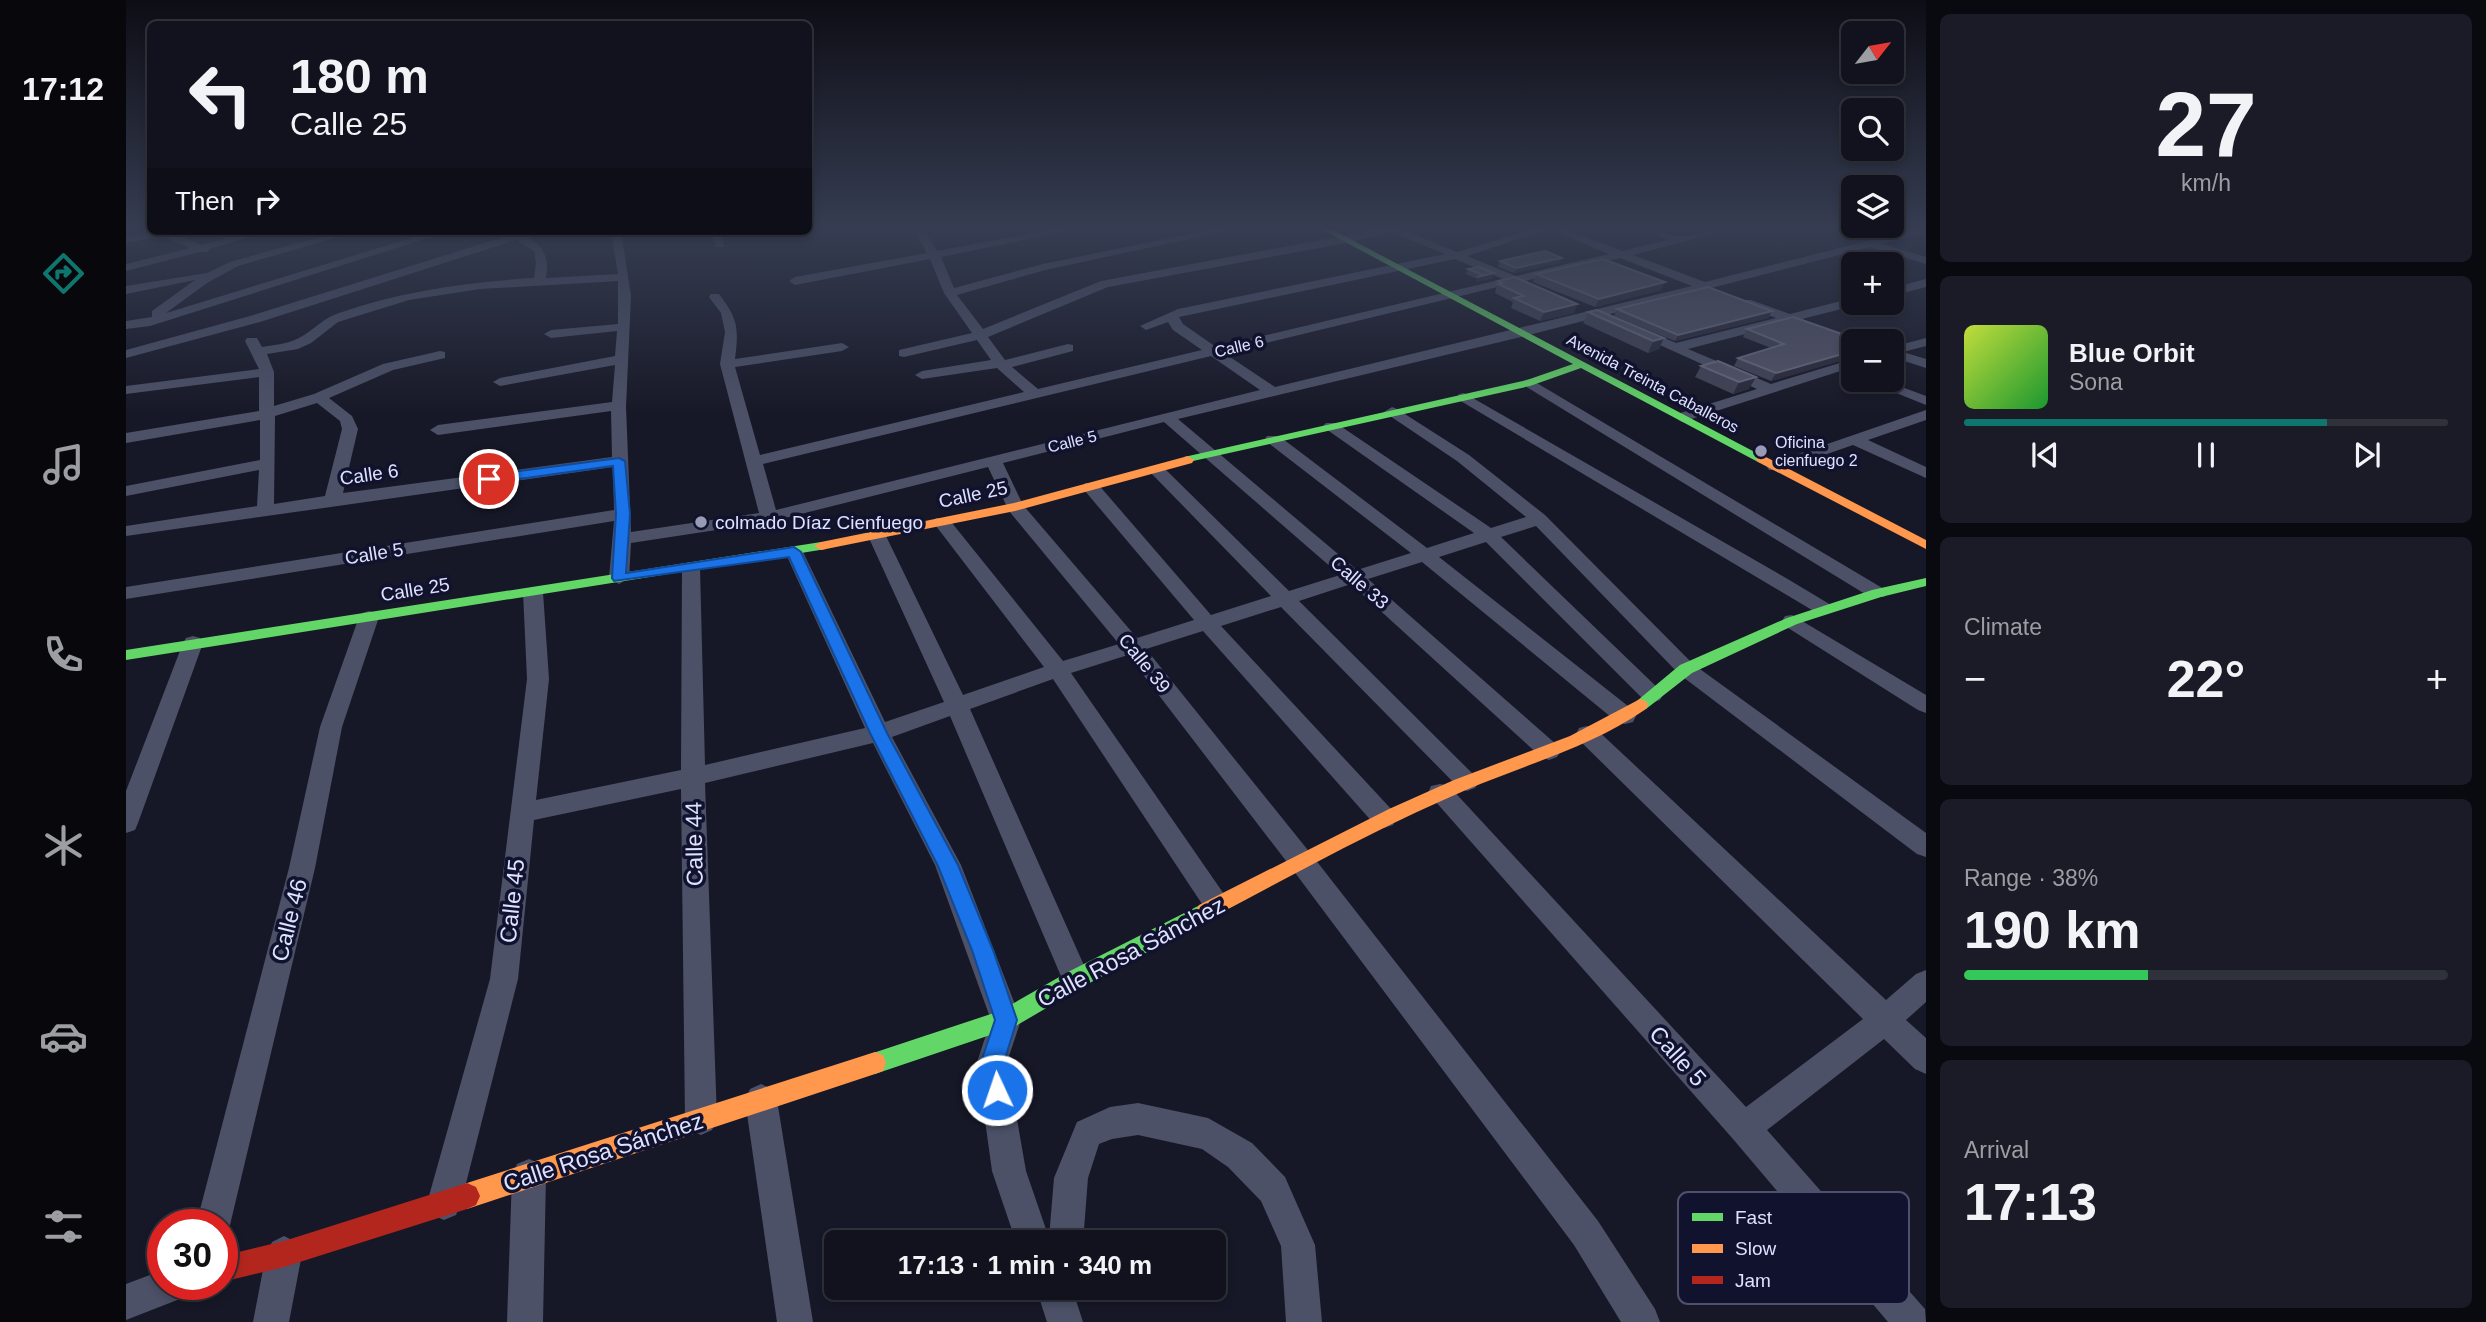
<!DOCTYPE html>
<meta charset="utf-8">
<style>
body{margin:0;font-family:Helvetica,sans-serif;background:#1a1b26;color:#f1f3f6;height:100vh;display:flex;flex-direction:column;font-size:26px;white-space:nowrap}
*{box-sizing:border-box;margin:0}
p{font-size:23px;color:#9c9ea4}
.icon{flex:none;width:38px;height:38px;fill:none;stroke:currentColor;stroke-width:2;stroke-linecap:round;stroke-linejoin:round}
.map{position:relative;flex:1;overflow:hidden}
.panel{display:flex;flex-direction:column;gap:14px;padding:14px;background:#090a10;width:560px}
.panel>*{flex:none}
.top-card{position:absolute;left:21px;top:21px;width:665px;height:214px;border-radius:10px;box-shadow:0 4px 10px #0003,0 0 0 2px #30323b;background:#11121d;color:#f1f3f6;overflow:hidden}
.needle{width:46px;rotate:59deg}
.controls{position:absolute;left:1715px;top:21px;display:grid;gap:14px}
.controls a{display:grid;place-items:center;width:63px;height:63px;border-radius:10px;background:#11121d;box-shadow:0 4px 10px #0003,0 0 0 2px #30323b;font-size:35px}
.speed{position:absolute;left:21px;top:1209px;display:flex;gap:14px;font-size:35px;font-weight:700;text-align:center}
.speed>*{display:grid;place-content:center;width:91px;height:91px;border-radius:50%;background:#11121d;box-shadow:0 4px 10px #0003,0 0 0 2px #30323b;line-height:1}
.speed .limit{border:10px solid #d22;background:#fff;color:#111}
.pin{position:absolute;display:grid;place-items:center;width:60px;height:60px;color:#fff;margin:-30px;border:4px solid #fff;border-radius:50%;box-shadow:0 2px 7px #0007}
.me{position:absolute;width:77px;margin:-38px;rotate:357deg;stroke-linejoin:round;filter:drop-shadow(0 0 5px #0008)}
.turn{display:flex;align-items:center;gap:24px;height:147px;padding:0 28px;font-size:32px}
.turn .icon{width:91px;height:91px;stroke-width:2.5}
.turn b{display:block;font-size:49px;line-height:60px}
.then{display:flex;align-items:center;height:66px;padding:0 28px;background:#0003;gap:14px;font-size:26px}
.big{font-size:52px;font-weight:700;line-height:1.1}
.panel .card{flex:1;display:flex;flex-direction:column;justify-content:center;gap:10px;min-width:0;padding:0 24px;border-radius:10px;background:#1a1b26}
.panel .dial{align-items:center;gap:0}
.dial b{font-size:91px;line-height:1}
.song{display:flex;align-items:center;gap:21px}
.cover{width:84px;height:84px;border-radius:10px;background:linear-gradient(135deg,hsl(70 70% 55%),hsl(130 70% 35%))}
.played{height:7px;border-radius:4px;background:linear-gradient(90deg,#0f766e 75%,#30323b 75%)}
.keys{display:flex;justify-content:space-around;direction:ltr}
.heat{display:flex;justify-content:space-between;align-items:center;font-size:38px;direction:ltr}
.charge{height:10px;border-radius:5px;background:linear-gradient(90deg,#34c759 38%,#30323b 0)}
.trip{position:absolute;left:698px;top:1230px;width:402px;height:70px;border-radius:10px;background:#11121d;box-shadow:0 4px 10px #0003,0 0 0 2px #30323b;font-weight:700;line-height:70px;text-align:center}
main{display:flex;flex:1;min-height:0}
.tabs{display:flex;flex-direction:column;width:126px;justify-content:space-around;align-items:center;background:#07070c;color:#9c9ea4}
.tabs .icon{width:49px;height:49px}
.tabs .selected{color:#0f766e}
.tabs b{font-size:32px;color:#f1f3f6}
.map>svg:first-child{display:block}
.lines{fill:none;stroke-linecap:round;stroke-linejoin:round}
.street{fill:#4c5168;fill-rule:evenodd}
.fast{fill:#63d668;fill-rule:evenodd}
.slow{fill:#ff974d;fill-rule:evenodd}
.jam{fill:#b3261e;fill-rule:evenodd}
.wall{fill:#424355}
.shaded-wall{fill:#2a2b3b}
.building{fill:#535467;stroke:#686a7f;stroke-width:2}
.route{fill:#1a73e8;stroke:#114b97;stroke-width:2}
.poi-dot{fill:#989bb3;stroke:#10122e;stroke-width:2.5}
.labels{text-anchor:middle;stroke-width:7;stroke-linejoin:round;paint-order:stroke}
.far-street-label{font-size:16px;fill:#dee1ff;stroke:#10122e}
.far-poi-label{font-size:16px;fill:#dee1ff;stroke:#10122e;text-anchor:start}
.street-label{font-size:19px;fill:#dee1ff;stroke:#10122e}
.poi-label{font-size:19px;fill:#dee1ff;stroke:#10122e;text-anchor:start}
.near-street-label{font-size:23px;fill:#dee1ff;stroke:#10122e}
.key{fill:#10122e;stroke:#4e506d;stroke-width:2}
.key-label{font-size:19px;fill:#dee1ff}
</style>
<main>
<nav class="tabs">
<b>17:12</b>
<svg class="icon selected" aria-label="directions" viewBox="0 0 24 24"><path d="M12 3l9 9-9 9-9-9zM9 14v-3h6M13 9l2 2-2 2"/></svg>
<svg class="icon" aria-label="music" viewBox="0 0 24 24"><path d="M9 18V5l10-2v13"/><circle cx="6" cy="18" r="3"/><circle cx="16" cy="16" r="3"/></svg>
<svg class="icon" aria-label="phone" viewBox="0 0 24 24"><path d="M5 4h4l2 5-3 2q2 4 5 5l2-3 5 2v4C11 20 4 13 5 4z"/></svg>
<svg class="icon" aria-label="climate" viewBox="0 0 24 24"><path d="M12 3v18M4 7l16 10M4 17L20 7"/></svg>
<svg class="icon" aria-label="car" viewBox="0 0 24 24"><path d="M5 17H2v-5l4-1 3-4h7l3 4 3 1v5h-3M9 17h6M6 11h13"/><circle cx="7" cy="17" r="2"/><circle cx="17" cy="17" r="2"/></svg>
<svg class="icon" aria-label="filters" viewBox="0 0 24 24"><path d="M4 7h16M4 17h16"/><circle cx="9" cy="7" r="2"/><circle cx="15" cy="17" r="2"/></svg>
</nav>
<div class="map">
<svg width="1800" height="1322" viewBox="0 0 1800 1322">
<rect width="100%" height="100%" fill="#171827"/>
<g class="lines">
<path class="street" d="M788,230H798L811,251L924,230H946L815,257L828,288L917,264L1084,230H1105L919,270L831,295L857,329L975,281L1248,230H1278L1331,252L1404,230H1421L1341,256L1390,276L1483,254L1426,230H1441L1496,251L1541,240L1519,230C1531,230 1540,235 1552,236C1561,238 1588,230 1602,230L1507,255L1579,282L1785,230H1800V233L1756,244L1800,257V264L1744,247L1395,337L1052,419L1231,570L1285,553L1141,442L1139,439L1141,436H1153L1301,548L1348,533L1200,429L1197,426L1200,423H1210L1365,528L1400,517L1331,461L1258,412L1266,407L1271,409L1343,455L1419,515L1567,664L1800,833V857L1791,854L1553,674L1410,526L1375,537L1534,690L1537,695L1534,700L1526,703L1518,700L1360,542L1313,557L1507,710L1510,716L1507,722L1499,724L1491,722L1296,562L1242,579L1431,745L1435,751L1431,757L1423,760L1415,757L1225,584L1173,601L1349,776L1353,782L1349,788L1341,791L1333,788L1155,607L1095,626L1267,811L1270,818L1267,825L1258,828L1249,825L1077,631L1020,649L1185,854L1472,1221L1529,1309L1534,1322H1495L1448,1245L1167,870L1002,655L945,673L1100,897L1104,905L1100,913L1091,916L1082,913L927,679L844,709L964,979L960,988L950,992L940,988L824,716L766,737L835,865L895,1020L881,1062L900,1171L923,1238L928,1178L951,1122L984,1107L1012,1103L1082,1118L1126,1143L1159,1177L1189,1245L1196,1322H1160L1155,1246L1135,1201L1102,1167L1076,1149L1012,1135L986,1139L973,1144L962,1178L957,1242H890L866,1171L851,1062L865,1020L809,865L747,743L579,783L591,1119L586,1130L575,1135L564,1130L559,1119L555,789L408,820L392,979L335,1203L330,1215L318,1220L306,1215L301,1203L364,979L401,679L397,592L400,588H414L417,592L423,679L410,800L555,770L556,568L558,564L565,562L574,568L579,765L739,728L659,552L661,548L668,546L677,552L759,722L818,702L742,536L745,532H757L760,536L837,695L918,667L810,526L807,522L810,518H822L937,661L993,644L883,511L862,467L643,522L505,543L503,578L493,584L483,578L488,521L0,599V587L488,510L487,467L0,536V526L131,506L133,470L0,496V486L134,460V420L0,443V433L133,411V377L0,394V386L133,369L119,341L121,338H131L136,347C149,345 161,344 173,338C187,331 197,318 213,313C276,291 341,282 408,278L410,263L408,251L390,240L134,322L0,358V350L124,316L381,236L384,231H412L401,237C419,246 423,258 420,278L492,274L485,231H495L505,296L500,407L505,532L633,513L594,364L599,332L595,313L583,297L585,294H593C612,319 613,328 609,359L716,343L723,347L716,351L609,367L634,455L898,392L871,368L796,379L789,375L796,371L865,360L851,340L778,357L773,356V350L846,333L818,293L804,259L669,285L663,281L669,277L801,253ZM1265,232L1319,254L1052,309L1014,326L1020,330L1042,322L1047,330L1076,350L912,389L886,367L947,351V345L942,344L879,360L862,337L982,287L1220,243ZM1494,258L1566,286L1149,387L1098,353L1388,283L1393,285L1399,281ZM1329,259L1377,279L1090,347L1057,324L1053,317ZM492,281V324L425,330L418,334L425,338L491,331L489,356L374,378L367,382L374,386L489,365L486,402L312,425L304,430L312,435L485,411L486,457L217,493L232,429L226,416L203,398L267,370L319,358V352L314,351L257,364L188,394L148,406V372L141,354L172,349L185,343L212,322L283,300L354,289ZM1085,356L1134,390L650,510L637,464ZM191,403L214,421L216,429L199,496L148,504L149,416ZM1038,422L1214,575L1163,591L1036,466H1024L1022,469L1024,472L1145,596L1085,615L971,483H959L957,487L959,491L1068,620L1011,638L897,505L877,463Z
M29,231H52L49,234L75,245L128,231H145L83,249L82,252H73L0,271V264L64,248L37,236L0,243V237Z
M216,231H233L112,266L81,283L40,313L308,231H324L24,326L0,329V321L26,317V311L69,280L0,294V286L81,273L104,262Z
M585,231H595L598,247H590Z
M1800,279V287L1766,296V288Z
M1727,298V303H1733L1731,305L1676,319L1732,339L1733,341H1727V346L1662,323L1562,349L1645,384L1727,359V367L1556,422L1548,417L1551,414L1631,389L1503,331L1510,327L1515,328L1550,343L1650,318L1617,306V300H1625L1664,314Z
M1800,338V346L1777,352L1800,359V368L1766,357V347Z
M1404,379L1758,589L1761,593L1758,597H1744L1399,386L1397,383L1399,380Z
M1738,380H1757L1800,396V405Z
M1338,393L1660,578L1705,605L1708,609L1705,613H1691L1333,400L1331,397L1333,394Z
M1800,410V420L1742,440L1800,467V478L1727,445L1655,470H1643L1641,467L1643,464Z
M243,611L250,613L253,617L216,727L189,868L104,1225L96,1238V1225H70L163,868L194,727L233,617L236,613Z
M1666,615L1800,695V713L1792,710L1659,626L1656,621L1659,616Z
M67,636L74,638L77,643L12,823L9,830L0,833V791L57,643L60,638Z
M1461,726L1469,728L1760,1000L1790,974L1800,970V1002L1780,1020L1800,1038V1074L1789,1069L1758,1039L1641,1130L1799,1309L1800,1322H1762L1607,1139L1302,793L1305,786L1314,784L1323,786L1620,1107L1737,1019L1453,740L1450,734L1453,728Z
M635,1084L646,1089L651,1100L687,1322H651L619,1100L624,1089Z
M403,1159L415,1164L420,1176L417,1322H381L386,1176L391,1164Z
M158,1236L170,1242L176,1254L163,1322H127L140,1254L146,1242Z
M37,1270V1284H64L59,1297L0,1320V1284Z
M910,1288H946L957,1322H921Z"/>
<path class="fast" d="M1197,230H1207L1642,459L1636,463L1632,462L1455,368L1404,386L1058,463V457L1401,380L1447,364Z
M695,542L700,543L702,546L700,549L0,660V650Z
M1800,578V586L1755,597L1671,624L1566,673L1520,709H1508L1506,705L1554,665L1661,618L1746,590Z
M1080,902L1087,905L1090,911L1087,917L958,986L888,1027L749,1074L741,1071L738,1063L741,1055L874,1011L942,972Z"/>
<path class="slow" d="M1636,455L1800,540V549L1632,462L1630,459Z
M1062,456L1068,460L1066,463L889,511L695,550L688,546L695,542L888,503Z
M1514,699L1520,701L1522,705L1520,709C1465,747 1401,764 1340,790C1254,827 1170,873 1087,917L1080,920L1073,917L1070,911L1073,905L1263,809L1328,780L1444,736Z
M749,1052L757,1055L760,1063L757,1071L749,1074L341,1209L332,1205L328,1196L332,1187L341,1183Z"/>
<path class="jam" d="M341,1183L350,1187L354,1196L350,1205L341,1209L158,1267L96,1282V1256L158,1241Z"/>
</g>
<path class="wall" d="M1436,258L1434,263L1388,273L1372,267L1374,261Z
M1342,269L1367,278L1350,282L1351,279L1340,274Z
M1410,274L1535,290L1469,307L1407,282Z
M1372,281L1451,304L1448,313L1414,321L1385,308L1387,302L1369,293Z
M1491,309L1646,311L1642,318L1549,341L1488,316Z
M1462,312L1538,338L1533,349L1522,353L1457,323Z
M1621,329L1727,341V357L1645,381L1608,366L1612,358L1645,348L1617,337Z
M1592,361L1623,389L1607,394L1569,377L1575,366Z"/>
<path class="shaded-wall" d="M1436,258L1434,263L1388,273L1390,268Z
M1368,273L1367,278L1350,282L1351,277Z
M1539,282L1535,290L1469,307L1473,299Z
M1451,304L1448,313L1414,321L1418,312Z
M1646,311L1642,318L1549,341L1552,335Z
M1538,338L1533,349L1522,353L1527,341Z
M1727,351V357L1645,381L1650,373Z
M1630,377L1623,389L1607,394L1613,382Z"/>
<path class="building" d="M1419,251L1436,258L1390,268L1374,261Z
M1477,259L1539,282L1473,299L1410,274Z
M1353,267L1368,273L1351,277L1357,275L1342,269Z
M1389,277L1451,304L1418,312L1388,298L1398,296L1372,284L1376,283L1372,281Z
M1582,287L1646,311L1552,335L1491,309Z
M1471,310L1538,338L1527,341L1462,312Z
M1667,317L1736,341H1727V351L1650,373L1612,358L1658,344L1621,329Z
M1592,361L1630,377L1613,382L1575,366Z"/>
<linearGradient id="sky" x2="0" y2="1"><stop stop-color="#0d0d15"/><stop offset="0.55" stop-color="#363d52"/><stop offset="1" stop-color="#363d52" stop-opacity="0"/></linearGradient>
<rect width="1800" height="415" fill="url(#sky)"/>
<path class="route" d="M493,458L499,461L504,514L500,573L668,547L675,552L761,733L832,865L867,950L891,1020L878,1062L882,1090L879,1098L871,1101L862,1098L855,1062L869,1020L846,950L812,866L744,733L663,557L488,581L486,578L490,514L487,466L363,483L357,479L363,475Z"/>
<g class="poi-dot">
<circle cx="1635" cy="451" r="7"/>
<circle cx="575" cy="522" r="7"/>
</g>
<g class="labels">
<g class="far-street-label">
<text transform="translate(1113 346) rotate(-13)" y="6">Calle 6</text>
<text transform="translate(1527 383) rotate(28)" y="6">Avenida Treinta Caballeros</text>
<text transform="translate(946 441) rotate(-14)" y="6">Calle 5</text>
</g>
<g class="far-poi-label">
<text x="1649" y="448">Oficina<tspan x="1649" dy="18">cienfuego 2</tspan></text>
</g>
<g class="street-label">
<text transform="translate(243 474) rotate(-8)" y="7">Calle 6</text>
<text transform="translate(847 494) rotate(-12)" y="7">Calle 25</text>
<text transform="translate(248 553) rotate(-9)" y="7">Calle 5</text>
<text transform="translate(1234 582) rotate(41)" y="7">Calle 33</text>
<text transform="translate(289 589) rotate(-9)" y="7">Calle 25</text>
<text transform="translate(1019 663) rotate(51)" y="7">Calle 39</text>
</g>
<g class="poi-label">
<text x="589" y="529">colmado Díaz Cienfuego</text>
</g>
<g class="near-street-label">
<text transform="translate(568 844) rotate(-91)" y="8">Calle 44</text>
<text transform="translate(386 901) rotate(-84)" y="8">Calle 45</text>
<text transform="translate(163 920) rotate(-76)" y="8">Calle 46</text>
<text transform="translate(1005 952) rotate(-28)" y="8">Calle Rosa Sánchez</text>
<text transform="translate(1552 1056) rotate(48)" y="8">Calle 5</text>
<text transform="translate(477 1152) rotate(-18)" y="8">Calle Rosa Sánchez</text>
</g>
</g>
<rect x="1552" y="1192" width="231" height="112" rx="10" class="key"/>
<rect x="1566" y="1213" width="31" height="8" fill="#63d668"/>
<rect x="1566" y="1244" width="31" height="9" fill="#ff974d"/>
<rect x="1566" y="1276" width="31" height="8" fill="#b3261e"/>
<g class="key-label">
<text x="1609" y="1224">Fast</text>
<text x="1609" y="1255">Slow</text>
<text x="1609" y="1287">Jam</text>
</g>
</svg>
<div class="controls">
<a><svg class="needle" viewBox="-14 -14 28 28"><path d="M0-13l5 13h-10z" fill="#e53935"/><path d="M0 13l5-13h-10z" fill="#9c9ea4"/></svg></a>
<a><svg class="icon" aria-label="search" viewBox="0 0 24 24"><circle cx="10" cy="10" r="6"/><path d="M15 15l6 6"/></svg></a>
<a><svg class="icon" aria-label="layers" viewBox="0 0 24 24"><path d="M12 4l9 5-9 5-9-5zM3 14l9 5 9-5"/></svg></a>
<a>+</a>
<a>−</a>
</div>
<div class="speed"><div class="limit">30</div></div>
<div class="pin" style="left:363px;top:479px;background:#d93025"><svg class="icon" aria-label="arrive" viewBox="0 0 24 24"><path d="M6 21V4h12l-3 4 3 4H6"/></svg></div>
<svg class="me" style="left:871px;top:1090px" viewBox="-20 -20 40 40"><circle r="17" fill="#1a73e8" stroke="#fff" stroke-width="3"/><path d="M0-11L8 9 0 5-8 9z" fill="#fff"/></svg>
<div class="trip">17:13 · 1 min · 340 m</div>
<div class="top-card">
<div class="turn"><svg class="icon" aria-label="left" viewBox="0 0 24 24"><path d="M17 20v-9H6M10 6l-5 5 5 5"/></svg><div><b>180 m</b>Calle 25</div></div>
<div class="then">Then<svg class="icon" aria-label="right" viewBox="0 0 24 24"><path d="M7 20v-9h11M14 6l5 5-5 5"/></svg></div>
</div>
</div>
<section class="panel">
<div class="card dial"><b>27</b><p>km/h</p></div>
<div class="card">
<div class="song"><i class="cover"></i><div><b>Blue Orbit</b><p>Sona</p></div></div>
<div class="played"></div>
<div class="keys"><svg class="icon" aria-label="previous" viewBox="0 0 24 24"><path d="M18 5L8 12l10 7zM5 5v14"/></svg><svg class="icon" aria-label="pause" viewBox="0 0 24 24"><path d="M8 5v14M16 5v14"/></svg><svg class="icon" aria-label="next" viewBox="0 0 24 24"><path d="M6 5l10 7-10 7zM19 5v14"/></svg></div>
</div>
<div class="card"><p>Climate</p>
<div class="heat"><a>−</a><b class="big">22°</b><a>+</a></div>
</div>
<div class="card"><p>Range · 38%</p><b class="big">190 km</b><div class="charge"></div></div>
<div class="card"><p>Arrival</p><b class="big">17:13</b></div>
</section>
</main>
